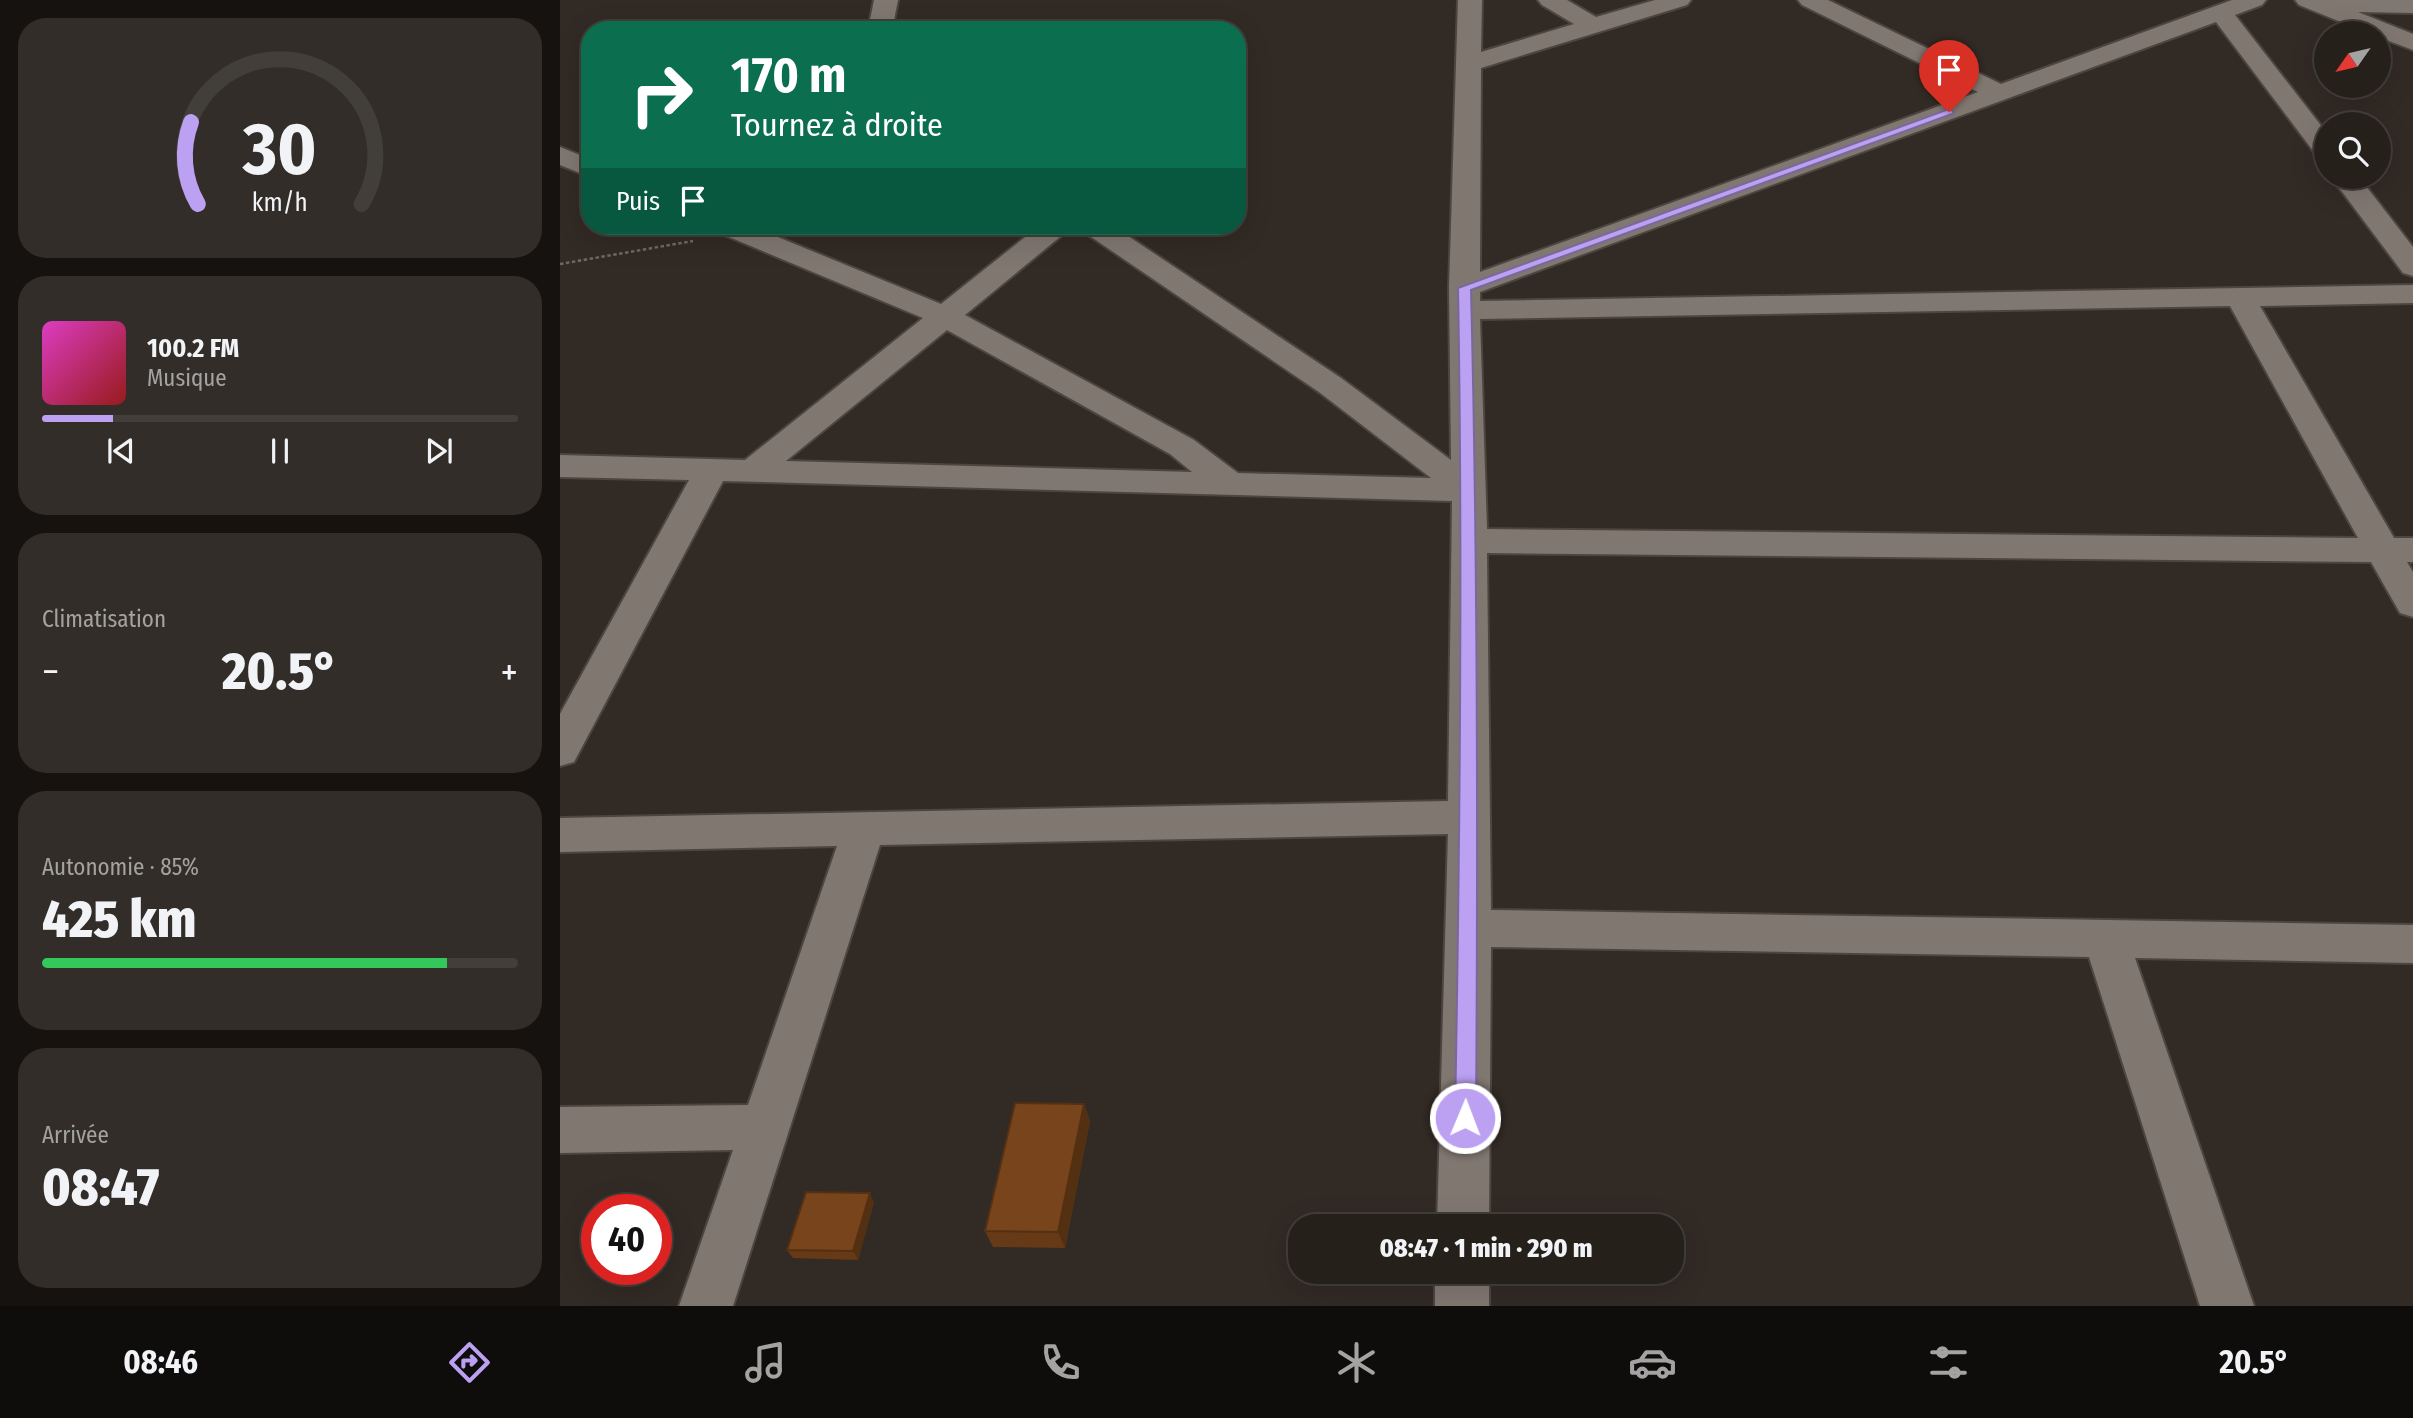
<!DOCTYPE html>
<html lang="fr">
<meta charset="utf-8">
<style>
body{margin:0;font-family:"Fira Sans Condensed",sans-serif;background:#322d28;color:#f1f3f6;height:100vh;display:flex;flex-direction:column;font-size:26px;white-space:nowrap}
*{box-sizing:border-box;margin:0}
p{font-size:23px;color:#a4a3a3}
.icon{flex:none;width:38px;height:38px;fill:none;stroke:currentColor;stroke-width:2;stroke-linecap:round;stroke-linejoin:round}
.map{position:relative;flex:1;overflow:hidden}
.details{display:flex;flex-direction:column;gap:18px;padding:18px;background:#15120f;width:560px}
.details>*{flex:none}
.hud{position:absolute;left:21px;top:21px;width:665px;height:214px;border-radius:28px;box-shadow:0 7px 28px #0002,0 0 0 2px #423e3a;background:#0b6e4f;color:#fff;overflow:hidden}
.needle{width:46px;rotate:236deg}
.fabs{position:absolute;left:1754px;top:21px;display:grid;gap:14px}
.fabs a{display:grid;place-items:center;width:77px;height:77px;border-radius:50%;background:#26201b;box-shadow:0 7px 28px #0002,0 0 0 2px #423e3a;font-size:35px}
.speed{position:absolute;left:21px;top:1194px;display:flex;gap:14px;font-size:35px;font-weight:700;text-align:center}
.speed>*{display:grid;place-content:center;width:91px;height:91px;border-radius:50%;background:#26201b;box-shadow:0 7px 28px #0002,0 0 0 2px #423e3a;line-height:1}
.speed .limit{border:10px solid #d22;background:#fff;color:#111}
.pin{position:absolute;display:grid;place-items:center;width:60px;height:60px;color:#fff;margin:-72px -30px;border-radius:50% 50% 50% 0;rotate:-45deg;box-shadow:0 0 7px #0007}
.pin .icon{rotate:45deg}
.me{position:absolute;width:77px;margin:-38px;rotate:1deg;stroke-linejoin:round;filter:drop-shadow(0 0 5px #0008)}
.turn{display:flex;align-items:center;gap:24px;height:147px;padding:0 35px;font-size:32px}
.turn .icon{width:91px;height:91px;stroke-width:2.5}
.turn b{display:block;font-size:49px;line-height:60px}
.then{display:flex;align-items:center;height:66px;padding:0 35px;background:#0003;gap:14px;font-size:26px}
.big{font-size:52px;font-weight:800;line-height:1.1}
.details .card{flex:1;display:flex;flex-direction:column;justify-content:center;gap:10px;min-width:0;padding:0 24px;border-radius:28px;background:#322d28}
.details .dial{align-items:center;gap:0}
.dial svg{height:182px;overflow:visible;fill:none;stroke:#423e3a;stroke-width:7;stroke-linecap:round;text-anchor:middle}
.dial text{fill:#f1f3f6;stroke:none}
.song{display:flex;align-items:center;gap:21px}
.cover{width:84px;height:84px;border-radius:10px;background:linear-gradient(135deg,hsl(310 70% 55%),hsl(0 70% 35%))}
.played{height:7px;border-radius:4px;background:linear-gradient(90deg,#bca0f2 15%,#423e3a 15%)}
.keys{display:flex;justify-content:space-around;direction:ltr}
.heat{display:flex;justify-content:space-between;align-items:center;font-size:38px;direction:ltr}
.charge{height:10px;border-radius:5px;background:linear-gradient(90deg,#34c759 85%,#423e3a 0)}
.trip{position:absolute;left:728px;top:1214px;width:396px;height:70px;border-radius:28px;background:#26201b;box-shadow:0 7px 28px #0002,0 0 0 2px #423e3a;font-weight:800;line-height:70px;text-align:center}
.tabs{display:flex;height:112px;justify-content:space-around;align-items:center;background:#0f0d0b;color:#a4a3a3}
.tabs .icon{width:49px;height:49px}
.tabs .on{color:#bca0f2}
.tabs b{font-size:32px;color:#f1f3f6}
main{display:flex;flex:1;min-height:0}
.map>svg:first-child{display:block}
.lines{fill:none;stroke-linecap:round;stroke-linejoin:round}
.minor-casing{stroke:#4c4540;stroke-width:4}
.path{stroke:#706863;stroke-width:2.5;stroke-dasharray:3.5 2.5;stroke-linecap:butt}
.minor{fill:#817771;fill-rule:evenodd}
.wall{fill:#673a17}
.shaded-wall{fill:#543013}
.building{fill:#78441b;stroke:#543013;stroke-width:2}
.route{fill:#bca0f2;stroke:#7a689d;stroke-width:2}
</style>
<main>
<section class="details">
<div class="card dial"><svg viewBox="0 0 100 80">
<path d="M14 69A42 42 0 1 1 86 69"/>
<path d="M14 69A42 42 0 0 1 11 33" stroke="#bca0f2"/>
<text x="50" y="56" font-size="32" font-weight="700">30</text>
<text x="50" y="72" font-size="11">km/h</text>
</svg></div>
<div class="card">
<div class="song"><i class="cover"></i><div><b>100.2 FM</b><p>Musique</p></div></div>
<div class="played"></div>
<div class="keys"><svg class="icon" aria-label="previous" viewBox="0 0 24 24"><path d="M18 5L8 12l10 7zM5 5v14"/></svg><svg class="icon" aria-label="pause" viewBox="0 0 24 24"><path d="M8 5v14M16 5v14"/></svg><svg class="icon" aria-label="next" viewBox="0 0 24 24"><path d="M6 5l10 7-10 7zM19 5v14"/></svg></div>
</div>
<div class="card"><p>Climatisation</p>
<div class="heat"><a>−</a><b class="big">20.5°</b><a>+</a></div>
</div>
<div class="card"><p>Autonomie · 85%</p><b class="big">425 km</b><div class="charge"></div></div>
<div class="card"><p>Arrivée</p><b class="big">08:47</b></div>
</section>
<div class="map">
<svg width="1853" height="1306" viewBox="0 0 1853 1306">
<rect width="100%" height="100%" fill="#322a24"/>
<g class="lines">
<defs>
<path id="minor" d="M314,0H338L332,30H308Z
M898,0H922L921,52L1014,24L982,5L978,0H1007L1036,17L1095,0H1131L1127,5L921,68L920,272L1418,92L1242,5L1238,0H1268L1441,84L1672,0H1706L1702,5L1675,15L1766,132V158L1757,156L1656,22L920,292V301L1853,285V303L1700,306L1834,538H1853V562H1847L1853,572V617L1840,613L1811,562L927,553L931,910L1853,925V963L1575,958L1694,1306H1640L1529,957L931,947L929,1227H877L888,834L320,845L173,1306H119L173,1150L0,1153V1107L188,1105L277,846L0,852V818L888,801L892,501L163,481L14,762L0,766V714L129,480L0,477V455L185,460L363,318L157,232L153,226H191L381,304L479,226H510L506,232L405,315L634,440L678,473L871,478L759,392L524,232L520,226H553L781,378L891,460L889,288ZM1670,306L1798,538L927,529L920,319ZM387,330L610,454L632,472L226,461Z
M1735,0H1853V13L1798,12L1853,34V50L1818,37V33H1808L1739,5Z
M0,147L30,159V177L0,165Z
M1771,177H1799L1853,247V276L1843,273Z
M875,1272H929V1306H875Z"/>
</defs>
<use href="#minor" class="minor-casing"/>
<path class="path" d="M0,264L133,241"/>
<use href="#minor" class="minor"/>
</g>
<path class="wall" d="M524,1104L530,1121L505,1248L433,1247L425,1231Z
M314,1202L298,1260L233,1258L227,1250Z"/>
<path class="shaded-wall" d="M524,1104L530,1121L505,1248L498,1232Z
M310,1193L314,1202L298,1260L293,1251Z"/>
<path class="building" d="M437,24L545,25L543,30H434Z
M455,1103L524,1104L498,1232L425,1231Z
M246,1192L310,1193L293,1251L227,1250Z"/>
<path class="route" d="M1389,109L1394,112L1392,114L911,290C918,566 918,842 916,1118L913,1125L905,1127L898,1125L895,1118C900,841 903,565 898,288Z"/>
</svg>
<div class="fabs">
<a><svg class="needle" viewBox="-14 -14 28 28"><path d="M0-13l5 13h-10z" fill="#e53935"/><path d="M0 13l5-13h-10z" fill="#a4a3a3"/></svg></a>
<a><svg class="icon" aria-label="search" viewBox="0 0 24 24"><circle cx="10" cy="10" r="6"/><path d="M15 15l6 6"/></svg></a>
</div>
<div class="speed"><div class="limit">40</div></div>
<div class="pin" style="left:1389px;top:112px;background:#d93025"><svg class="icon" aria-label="arrive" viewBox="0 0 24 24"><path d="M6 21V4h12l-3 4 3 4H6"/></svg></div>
<svg class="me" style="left:905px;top:1118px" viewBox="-20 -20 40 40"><circle r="17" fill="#bca0f2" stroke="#fff" stroke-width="3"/><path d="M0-11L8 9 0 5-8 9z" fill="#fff"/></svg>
<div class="trip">08:47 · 1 min · 290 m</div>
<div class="hud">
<div class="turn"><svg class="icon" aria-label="right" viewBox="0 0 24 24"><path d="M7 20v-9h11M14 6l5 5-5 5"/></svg><div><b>170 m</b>Tournez à droite</div></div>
<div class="then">Puis<svg class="icon" aria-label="arrive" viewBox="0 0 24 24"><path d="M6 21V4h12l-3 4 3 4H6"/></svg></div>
</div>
</div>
</main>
<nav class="tabs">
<b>08:46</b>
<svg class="icon on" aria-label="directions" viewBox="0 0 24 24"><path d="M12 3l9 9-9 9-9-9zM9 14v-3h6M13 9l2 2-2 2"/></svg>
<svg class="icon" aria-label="music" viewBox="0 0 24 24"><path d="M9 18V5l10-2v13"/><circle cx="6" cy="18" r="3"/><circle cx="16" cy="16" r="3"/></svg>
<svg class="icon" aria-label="phone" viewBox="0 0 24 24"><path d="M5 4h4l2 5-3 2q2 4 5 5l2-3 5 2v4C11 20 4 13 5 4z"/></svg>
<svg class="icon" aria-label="climate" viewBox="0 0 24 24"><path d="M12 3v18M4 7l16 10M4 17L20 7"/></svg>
<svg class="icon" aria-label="car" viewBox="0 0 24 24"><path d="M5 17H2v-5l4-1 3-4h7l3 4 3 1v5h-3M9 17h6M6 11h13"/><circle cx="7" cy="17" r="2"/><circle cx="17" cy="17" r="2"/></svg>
<svg class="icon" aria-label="filters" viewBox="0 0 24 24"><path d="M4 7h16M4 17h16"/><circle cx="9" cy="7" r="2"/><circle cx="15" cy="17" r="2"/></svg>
<b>20.5°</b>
</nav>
